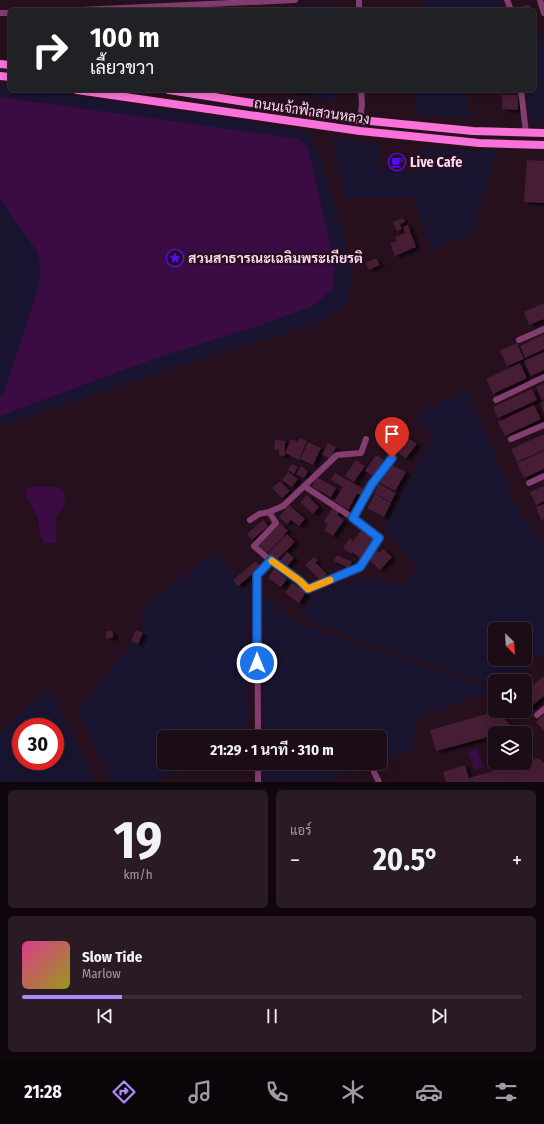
<!DOCTYPE html>
<html lang="th">
<meta charset="utf-8">
<style>
body{margin:0;font-family:"Fira Sans Condensed",Sarabun,sans-serif;background:#291a23;color:#f1f3f6;height:100vh;display:flex;flex-direction:column;font-size:15px;white-space:nowrap}
*{box-sizing:border-box;margin:0}
p{font-size:13px;color:#a09ba1}
.icon{flex:none;width:22px;height:22px;fill:none;stroke:currentColor;stroke-width:2;stroke-linecap:round;stroke-linejoin:round}
.map{position:relative;height:782px;overflow:hidden}
.sheet{display:flex;flex-direction:column;gap:8px;padding:8px;background:#0f070c;flex:1}
.sheet>*{flex:none}
.banner{position:absolute;left:8px;top:8px;width:528px;height:84px;border-radius:6px;box-shadow:0 2px 10px #0003,0 0 0 1px #3a2c35;background:#202124;color:#fff;overflow:hidden}
.needle{width:26px;rotate:156deg}
.controls{position:absolute;left:488px;top:622px;display:grid;gap:8px}
.controls a{display:grid;place-items:center;width:44px;height:44px;border-radius:6px;background:#1c0c16;box-shadow:0 2px 10px #0003,0 0 0 1px #3a2c35;font-size:20px}
.speed{position:absolute;left:12px;top:718px;display:flex;gap:8px;font-size:20px;font-weight:700;text-align:center}
.speed>*{display:grid;place-content:center;width:52px;height:52px;border-radius:50%;background:#1c0c16;box-shadow:0 2px 10px #0003,0 0 0 1px #3a2c35;line-height:1}
.speed .limit{border:6px solid #d22;background:#fff;color:#111}
.pin{position:absolute;display:grid;place-items:center;width:34px;height:34px;color:#fff;margin:-41px -17px;border-radius:50% 50% 50% 0;rotate:-45deg;box-shadow:0 0 4px #0007}
.pin .icon{rotate:45deg}
.me{position:absolute;width:44px;margin:-22px;rotate:0deg;stroke-linejoin:round;filter:drop-shadow(0 0 3px #0008)}
.turn{display:flex;align-items:center;gap:14px;height:84px;padding:0 16px;font-size:18px}
.turn .icon{width:52px;height:52px;stroke-width:2.5}
.turn b{display:block;font-size:28px;line-height:34px}
.big{font-size:30px;font-weight:700;line-height:1.1}
.sheet .tile{flex:1;display:flex;flex-direction:column;justify-content:center;gap:6px;min-width:0;padding:0 14px;border-radius:6px;background:#291a23}
.sheet .dial{align-items:center;gap:0}
.dial b{font-size:52px;line-height:1}
.song{display:flex;align-items:center;gap:12px}
.cover{width:48px;height:48px;border-radius:6px;background:linear-gradient(135deg,hsl(330 70% 55%),hsl(60 70% 35%))}
.played{height:4px;border-radius:2px;background:linear-gradient(90deg,#ab8bf6 20%,#3a2c35 20%)}
.keys{display:flex;justify-content:space-around;direction:ltr}
.heat{display:flex;justify-content:space-between;align-items:center;font-size:22px;direction:ltr}
.sheet .tiles{flex:1;display:grid;gap:8px;grid-template-columns:1fr 1fr}
.tile:last-child{grid-column:span 2}
.trip{position:absolute;left:157px;top:730px;width:230px;height:40px;border-radius:6px;background:#1c0c16;box-shadow:0 2px 10px #0003,0 0 0 1px #3a2c35;font-weight:700;line-height:40px;text-align:center}
.tab-bar{display:flex;height:64px;justify-content:space-around;align-items:center;background:#0b0509;color:#a09ba1}
.tab-bar .icon{width:28px;height:28px}
.tab-bar .current{color:#ab8bf6}
.tab-bar b{font-size:18px;color:#f1f3f6}
.map>svg:first-child{display:block}
.green{fill:#191430;fill-rule:evenodd}
.water{fill:#3b0c43}
.building{fill:#471d35;filter:url(#shadow)}
.lines{fill:none;stroke-linecap:round;stroke-linejoin:round}
.minor{stroke:#833d71;stroke-width:6}
.secondary{stroke:#fa72d9;stroke-width:8}
.route-casing{stroke:#114b97;stroke-width:10}
.route{stroke:#1a73e8;stroke-width:7}
.slow{stroke:#f59e0b;stroke-width:7}
.labels{text-anchor:middle;stroke-width:4;stroke-linejoin:round;paint-order:stroke}
.street-label{font-size:14px;fill:#fed7f1;stroke:#26101e}
.poi-label{font-size:14px;font-weight:bold;fill:#fed7f1;stroke:#26101e;text-anchor:start}
</style>
<div class="map">
<svg width="544" height="782" viewBox="0 0 544 782">
<defs>
<filter id="shadow"><feDropShadow dx="4.5" dy="2.5" stdDeviation="1" flood-color="#0009"/></filter>
</defs>
<rect width="100%" height="100%" fill="#26101e"/>
<path class="green" d="M425,0H500L503,10H428Z
M305,5H334V10H305Z
M544,34V122H530L526,90H534V37Z
M0,84L10,86V90H39L308,131L312,136L325,172L342,228L351,268V281L349,296L342,307L335,313L312,325L204,358L0,426Z
M307,90H338V101L307,98Z
M414,90H468L469,118L415,114Z
M331,137L380,145L378,171L418,172L422,148L496,151L473,232L431,250L414,197H345Z
M467,390L517,510L544,544V651L509,681H495V686L300,618L312,596L366,576L406,585L417,567L385,527L433,435L415,415ZM495,629H525V659H495Z
M215,552L248,587V737H164V763H200L158,780V782H112L78,710L146,625L139,610Z
M263,594L297,623L494,690L420,716L412,734L415,748L380,761V737H264Z
M49,687L96,782H0V733ZM21,727H55V761H21Z
M264,763H375L322,782H264Z"/>
<path class="water" d="M0,97L299,139L308,147L334,263L333,289L311,307L258,326L159,357L0,416V396L4,392L29,317L39,283L40,268L38,253L0,198Z
M34,486L58,487L64,492L65,504C52,520 57,523 56,543H45C37,532 41,531 38,519C34,508 27,503 25,490Z
M477,748L483,767L474,770L468,751Z"/>
<path class="building" d="M529,4L531,10H521L520,7Z
M290,90H306V93L289,91Z
M502,95H518V110L502,109Z
M527,160L544,161V203L524,202Z
M403,218L405,222L400,224L402,229L397,231L393,222Z
M408,225L416,247L395,256L390,243L397,241L395,237L405,233L403,227Z
M376,258L380,265L369,270L365,263Z
M544,303V319L529,325L524,312Z
M544,334V349L525,358L520,346Z
M517,343L524,359L507,366L500,351Z
M544,352V370L531,376L524,361Z
M520,363L527,378L493,394L486,379Z
M544,383V399L542,400L536,387Z
M532,389L537,400L498,418L493,407Z
M544,401V413L540,403Z
M534,405L541,419L505,436L498,422Z
M544,434V450L517,462L511,449Z
M407,437L417,444L406,458L396,451Z
M300,438L307,441L299,460L285,453L291,439L298,442Z
M275,440L285,441V456L279,455V450L274,449Z
M308,442L321,448L313,465L300,459Z
M328,443L336,447L331,459L322,455Z
M544,451V469L524,478L517,463Z
M376,455L384,460L373,476L365,471Z
M356,460L365,466L354,482L345,476Z
M292,464L298,467L294,474L288,470Z
M390,464L406,472L395,491L380,483Z
M301,466L308,471L304,478L296,474Z
M288,472L298,479L292,487L282,480Z
M335,473L362,488L366,493L361,495L357,494L348,510L334,501L343,487L331,480Z
M317,477L336,488L331,497L312,487Z
M280,481L290,491L282,498L272,488Z
M379,484L396,493L391,502L374,493Z
M544,486V501L536,505L530,492Z
M375,494L391,503L384,517L367,508Z
M307,495L319,507L313,514L300,502Z
M544,504V519L541,520L536,507Z
M289,505L305,519L299,526L291,520L287,524L279,517Z
M333,507L340,512L337,515L344,520L333,536L324,530L328,524L324,521Z
M263,520L268,526L252,540L247,534Z
M280,523L288,531L284,534L285,535L267,553L258,544Z
M362,529L375,539L360,558L352,552L351,554L343,548L350,538L353,541Z
M287,534L295,542L276,561L268,553Z
M383,549L392,557L380,570L368,559L376,550L379,553Z
M287,552L294,558L286,568L279,562Z
M337,555L352,562L349,568L334,561Z
M314,557L318,560L315,562L327,574L321,581L305,565Z
M256,561L261,567L238,586L233,580Z
M274,569L287,579L281,587L268,578Z
M292,583L306,592L299,603L285,593Z
M136,630L143,633L138,644L131,641Z
M106,631H113V638H106Z
M544,676V696L527,710L525,707V691Z
M497,711L519,733H495V744L488,737L436,751L430,730Z
M544,714V731L536,722Z
M539,758L544,763V782H446L443,772L465,765L469,778Z"/>
<g class="lines">
<path class="minor" d="M359,0V10
M507,0L511,10
M540,0L544,13
M80,10L295,0
M0,13H10
M521,90L526,133
M360,120L362,104L361,90
M519,340L544,329
M496,400L544,377
M511,439L544,425
M529,483L544,476
M269,512L276,523L254,546L271,561L300,581L308,589L360,567L379,538L353,518L304,486
M353,518L372,484L392,458
M250,520L259,514L269,512L283,506L337,455L361,453L366,439
M537,715L544,709
M258,737L257,575L271,561
M258,763V782
M374,772L379,782"/>
<path class="secondary" d="M0,64L10,65
M0,76L10,77
M77,90L360,131L479,143L544,145
M169,90L360,120L473,131L544,133"/>
</g>
<g class="lines">
<defs>
<path id="route" d="M257,663V575L271,560L300,581L308,589L360,567L379,538L353,518L372,484L392,458"/>
</defs>
<use href="#route" class="route-casing"/>
<use href="#route" class="route"/>
<path class="slow" d="M272,561L300,581L308,589L330,580"/>
</g>
<defs>
<symbol id="cafe-ring" viewBox="-11 -11 22 22"><circle r="9.5" fill="#26101e" stroke="#560bf6" stroke-width="1.5"/><path d="M-5.5-4.5H6V0H3Q3 3.5 0 3.5H-2.5Q-5.5 3.5-5.5 0ZM3-3.2v2h1.7v-2ZM-6 4.5H4V6H-6Z" fill="#560bf6"/></symbol>
<symbol id="sight-ring" viewBox="-11 -11 22 22"><circle r="9.5" fill="#26101e" stroke="#560bf6" stroke-width="1.5"/><path d="M0-6L1.8-2.2L6-1.7L2.9 1.2L3.7 5.4L0 3.3L-3.7 5.4L-2.9 1.2L-6-1.7L-1.8-2.2Z" fill="#560bf6"/></symbol>
</defs>
<g fill-rule="evenodd">
<use href="#cafe-ring" x="387" y="152" width="20" height="20"/>
<use href="#sight-ring" x="165" y="248" width="20" height="20"/>
</g>
<g class="labels">
<g class="street-label">
<text transform="translate(312 111) rotate(8)" y="5">ถนนเจ้าฟ้าสวนหลวง</text>
</g>
<g class="poi-label">
<text x="410" y="167">Live Cafe</text>
<text x="188" y="263">สวนสาธารณะเฉลิมพระเกียรติ</text>
</g>
</g>
</svg>
<div class="controls">
<a><svg class="needle" viewBox="-14 -14 28 28"><path d="M0-13l5 13h-10z" fill="#e53935"/><path d="M0 13l5-13h-10z" fill="#a09ba1"/></svg></a>
<a><svg class="icon" aria-label="sound" viewBox="0 0 24 24"><path d="M4 9h4l5-4v14l-5-4H4zM17 9q2 3 0 6"/></svg></a>
<a><svg class="icon" aria-label="layers" viewBox="0 0 24 24"><path d="M12 4l9 5-9 5-9-5zM3 14l9 5 9-5"/></svg></a>
</div>
<div class="speed"><div class="limit">30</div></div>
<div class="pin" style="left:392px;top:458px;background:#d93025"><svg class="icon" aria-label="arrive" viewBox="0 0 24 24"><path d="M6 21V4h12l-3 4 3 4H6"/></svg></div>
<svg class="me" style="left:257px;top:663px" viewBox="-20 -20 40 40"><circle r="17" fill="#1a73e8" stroke="#fff" stroke-width="3"/><path d="M0-11L8 9 0 5-8 9z" fill="#fff"/></svg>
<div class="trip">21:29 · 1 นาที · 310 m</div>
<div class="banner">
<div class="turn"><svg class="icon" aria-label="right" viewBox="0 0 24 24"><path d="M7 20v-9h11M14 6l5 5-5 5"/></svg><div><b>100 m</b>เลี้ยวขวา</div></div>
</div>
</div>
<section class="sheet">
<div class="tiles">
<div class="tile dial"><b>19</b><p>km/h</p></div>
<div class="tile"><p>แอร์</p>
<div class="heat"><a>−</a><b class="big">20.5°</b><a>+</a></div>
</div>
<div class="tile">
<div class="song"><i class="cover"></i><div><b>Slow Tide</b><p>Marlow</p></div></div>
<div class="played"></div>
<div class="keys"><svg class="icon" aria-label="previous" viewBox="0 0 24 24"><path d="M18 5L8 12l10 7zM5 5v14"/></svg><svg class="icon" aria-label="pause" viewBox="0 0 24 24"><path d="M8 5v14M16 5v14"/></svg><svg class="icon" aria-label="next" viewBox="0 0 24 24"><path d="M6 5l10 7-10 7zM19 5v14"/></svg></div>
</div>
</div>
</section>
<nav class="tab-bar">
<b>21:28</b>
<svg class="icon current" aria-label="directions" viewBox="0 0 24 24"><path d="M12 3l9 9-9 9-9-9zM9 14v-3h6M13 9l2 2-2 2"/></svg>
<svg class="icon" aria-label="music" viewBox="0 0 24 24"><path d="M9 18V5l10-2v13"/><circle cx="6" cy="18" r="3"/><circle cx="16" cy="16" r="3"/></svg>
<svg class="icon" aria-label="phone" viewBox="0 0 24 24"><path d="M5 4h4l2 5-3 2q2 4 5 5l2-3 5 2v4C11 20 4 13 5 4z"/></svg>
<svg class="icon" aria-label="climate" viewBox="0 0 24 24"><path d="M12 3v18M4 7l16 10M4 17L20 7"/></svg>
<svg class="icon" aria-label="car" viewBox="0 0 24 24"><path d="M5 17H2v-5l4-1 3-4h7l3 4 3 1v5h-3M9 17h6M6 11h13"/><circle cx="7" cy="17" r="2"/><circle cx="17" cy="17" r="2"/></svg>
<svg class="icon" aria-label="filters" viewBox="0 0 24 24"><path d="M4 7h16M4 17h16"/><circle cx="9" cy="7" r="2"/><circle cx="15" cy="17" r="2"/></svg>
</nav>
